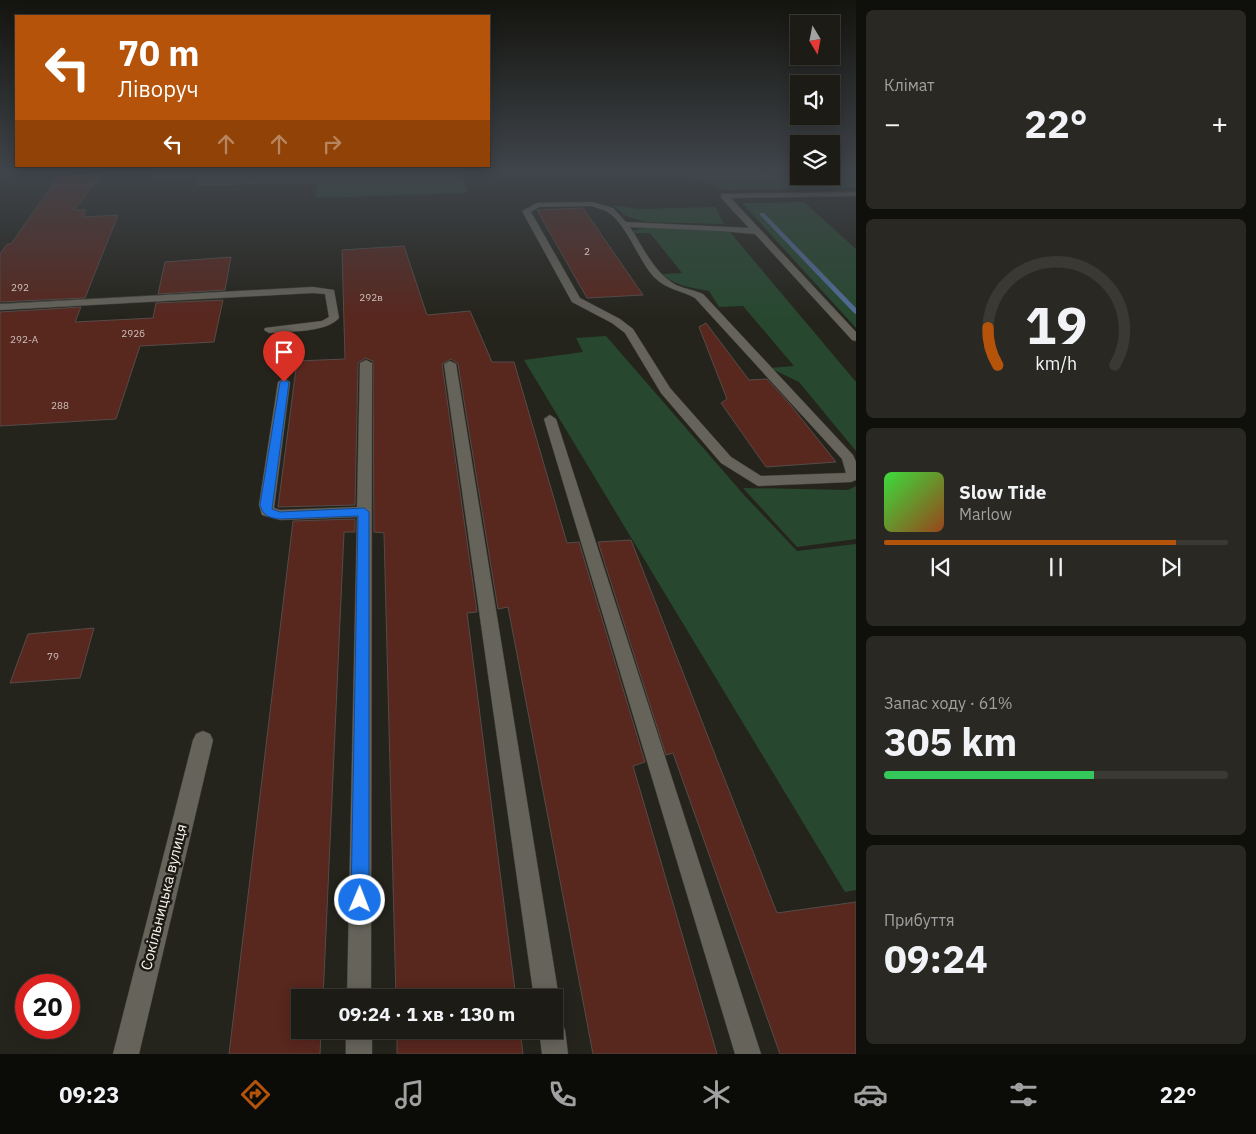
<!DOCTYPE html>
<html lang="uk">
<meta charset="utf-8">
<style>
body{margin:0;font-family:"IBM Plex Sans",sans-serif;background:#292822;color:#f1f3f6;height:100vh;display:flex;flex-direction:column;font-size:19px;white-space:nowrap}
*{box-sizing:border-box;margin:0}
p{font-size:16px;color:#a0a1a0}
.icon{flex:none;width:28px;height:28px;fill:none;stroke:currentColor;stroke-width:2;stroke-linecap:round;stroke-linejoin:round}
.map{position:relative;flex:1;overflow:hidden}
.sheet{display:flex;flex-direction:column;gap:10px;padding:10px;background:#0f0f0c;width:400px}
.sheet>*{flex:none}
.top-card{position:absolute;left:15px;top:15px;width:475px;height:152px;border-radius:0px;box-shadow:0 2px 12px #0003,0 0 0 1px #3a3934;background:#b45309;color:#fff;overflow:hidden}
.needle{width:32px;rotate:170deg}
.controls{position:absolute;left:790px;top:15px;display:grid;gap:10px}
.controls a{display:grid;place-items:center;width:50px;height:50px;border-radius:0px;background:#1c1b15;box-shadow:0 2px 12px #0003,0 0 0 1px #3a3934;font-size:25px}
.speed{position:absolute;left:15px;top:974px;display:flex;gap:10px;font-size:25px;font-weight:700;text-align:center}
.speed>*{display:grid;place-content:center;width:65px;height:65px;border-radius:50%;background:#1c1b15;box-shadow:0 2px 12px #0003,0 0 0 1px #3a3934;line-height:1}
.speed .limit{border:8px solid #d22;background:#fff;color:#111}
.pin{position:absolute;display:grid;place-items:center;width:42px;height:42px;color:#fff;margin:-51px -21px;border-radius:50% 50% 50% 0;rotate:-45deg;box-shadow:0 0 5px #0007}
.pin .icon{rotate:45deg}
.me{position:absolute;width:55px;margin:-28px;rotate:1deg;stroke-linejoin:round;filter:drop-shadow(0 0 4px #0008)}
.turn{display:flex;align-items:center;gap:18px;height:105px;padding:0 20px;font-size:22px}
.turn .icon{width:65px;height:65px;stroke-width:2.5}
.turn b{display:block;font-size:35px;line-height:42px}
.lanes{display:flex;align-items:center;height:48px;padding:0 20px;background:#0003;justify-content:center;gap:25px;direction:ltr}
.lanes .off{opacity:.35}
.big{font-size:38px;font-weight:800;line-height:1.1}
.sheet .tile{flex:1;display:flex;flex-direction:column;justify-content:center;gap:8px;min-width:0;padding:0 18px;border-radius:8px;background:#292822}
.sheet .dial{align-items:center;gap:0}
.dial svg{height:130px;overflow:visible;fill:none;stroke:#3a3934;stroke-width:7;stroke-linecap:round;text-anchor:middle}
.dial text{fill:#f1f3f6;stroke:none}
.song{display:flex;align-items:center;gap:15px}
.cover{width:60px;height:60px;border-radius:8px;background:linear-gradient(135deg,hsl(120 70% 55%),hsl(20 70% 35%))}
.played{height:5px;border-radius:2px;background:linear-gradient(90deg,#b45309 85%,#3a3934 85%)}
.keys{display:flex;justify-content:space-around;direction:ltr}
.heat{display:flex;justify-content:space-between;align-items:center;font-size:28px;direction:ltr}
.charge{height:8px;border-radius:4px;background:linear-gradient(90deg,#34c759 61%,#3a3934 0)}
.trip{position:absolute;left:291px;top:989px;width:272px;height:50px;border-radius:0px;background:#1c1b15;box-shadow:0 2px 12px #0003,0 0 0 1px #3a3934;font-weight:800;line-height:50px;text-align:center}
.dock{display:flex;height:80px;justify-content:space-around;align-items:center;background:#0b0b08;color:#a0a1a0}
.dock .icon{width:35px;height:35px}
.dock .current{color:#b45309}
.dock b{font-size:22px;color:#f1f3f6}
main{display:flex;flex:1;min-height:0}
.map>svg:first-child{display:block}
.green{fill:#27482f}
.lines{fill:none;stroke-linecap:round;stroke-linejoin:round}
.stream{fill:#516e99;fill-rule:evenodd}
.building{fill:#58271e;stroke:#554b49}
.minor-casing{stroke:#41403a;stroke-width:1}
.minor{fill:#65635a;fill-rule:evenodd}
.route{fill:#1a73e8;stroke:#114b97}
.labels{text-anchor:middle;stroke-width:5;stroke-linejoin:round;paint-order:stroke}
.number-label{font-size:10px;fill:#cdc0ba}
.near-street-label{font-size:15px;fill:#f4f3ee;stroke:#1c1a13}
</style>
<main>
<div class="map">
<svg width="856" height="1054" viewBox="0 0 856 1054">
<rect width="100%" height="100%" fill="#25241c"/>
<path class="green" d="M156,171H461L468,193L316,198L317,183L196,186L199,179L151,180Z
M675,171H799V176H831V171H856V188L723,190Z
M804,202L856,249V328L742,203Z
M613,205L639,209L715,207L724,224L646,222L626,216Z
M645,228L729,231L856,382V451L799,382L770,368L794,366L743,306L719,307L709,291C695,288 673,286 663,274L682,273L650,233H632L631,231Z
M606,336L744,495L797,551L856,544V890L845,892L524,360L583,352L576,338Z
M856,486V539L797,547L743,488L848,490Z"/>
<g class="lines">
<path class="stream" d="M760,213H764L856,308V314L854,313L760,215Z"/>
</g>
<path class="building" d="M102,174L74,210H86L83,217L118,215L85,298L0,302V254L7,244H11L58,177Z
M583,208L643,295L587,298L537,210Z
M404,246L427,315L470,311L492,362H514L567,543L579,542L645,762L633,766L717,1054H593L508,607L498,609L458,364L451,359L442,364L477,612L467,613L516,998H396L384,533L374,532L373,361L365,358L358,363L355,505L278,507L297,361L345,359L342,250Z
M231,257L225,290L158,294L165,262Z
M223,300L214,342L140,346L116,419L0,426V312L81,307L75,322L153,318L156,303Z
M706,323L749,380L767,379L789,403L836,462L766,467L721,403L727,399L699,327Z
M355,519V532H344L323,998H300V1030H321L320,1054H229L293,521Z
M631,540L777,913L856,902V1054H780L673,753L666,755L598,542Z
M94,628L80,678L10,683L28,634Z
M397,1030H520L523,1054H397Z"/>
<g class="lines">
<defs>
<path id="minor" d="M856,192V196L731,198L856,332V341L852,340L755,234L721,231L630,227C643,247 654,273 676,285C685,289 694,290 703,294L853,455L856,462V480L851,482L758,486L721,463L661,393L625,333L612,323L572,302L522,211L537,203L592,202L613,208L626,222L749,228L721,198V194ZM591,206C596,208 602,209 606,211C627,223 638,260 654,277C667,290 681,290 695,298L842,459L846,473L761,476L731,457L670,388L633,329L620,319L580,298L531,212L539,207Z
M313,287L334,290L339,318C326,333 288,331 269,333L264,330L265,328L322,321L329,317L325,294L313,293L0,310V304Z
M366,360L372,363L371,998H347L357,517L280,520L262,515L259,505L278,382L284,378L290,382L274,508L280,510L357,507L360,363Z
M450,361L456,364L559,998L555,1007V998H534L444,364Z
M550,415L556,419L761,1054H735L544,419Z
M203,731L210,734L213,740L139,1054H113L193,740L196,734Z
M555,1018L561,1021L565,1030L568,1054H542L539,1030H555Z
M346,1030H372V1054H346Z"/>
</defs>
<use href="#minor" class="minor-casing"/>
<use href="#minor" class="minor"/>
</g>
<linearGradient id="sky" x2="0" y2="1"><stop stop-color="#14140f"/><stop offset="0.54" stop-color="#40454b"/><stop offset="1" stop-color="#40454b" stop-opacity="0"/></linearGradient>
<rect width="856" height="318" fill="url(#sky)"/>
<path class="route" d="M284,380L289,382L272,509L280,512L364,508L369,512V900L366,907L360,909L354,907L351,900L358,516L280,519C270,518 263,516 260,505L280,382Z"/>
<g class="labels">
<g class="number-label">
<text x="587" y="255">2</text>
<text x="20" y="291">292</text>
<text x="371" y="301">292в</text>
<text x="133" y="337">292б</text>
<text x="24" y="343">292-А</text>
<text x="60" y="409">288</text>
<text x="53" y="660">79</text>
</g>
<g class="near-street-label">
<text transform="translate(164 897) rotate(-76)" y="5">Сокільницька вулиця</text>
</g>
</g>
</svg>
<div class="controls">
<a><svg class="needle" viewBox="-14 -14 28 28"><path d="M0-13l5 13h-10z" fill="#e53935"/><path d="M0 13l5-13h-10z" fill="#a0a1a0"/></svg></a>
<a><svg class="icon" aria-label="sound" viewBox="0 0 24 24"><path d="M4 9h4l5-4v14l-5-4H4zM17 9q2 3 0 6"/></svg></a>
<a><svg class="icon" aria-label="layers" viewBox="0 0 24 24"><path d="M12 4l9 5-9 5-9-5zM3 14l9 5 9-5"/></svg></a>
</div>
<div class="speed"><div class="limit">20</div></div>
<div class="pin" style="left:284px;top:382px;background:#d93025"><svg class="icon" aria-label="arrive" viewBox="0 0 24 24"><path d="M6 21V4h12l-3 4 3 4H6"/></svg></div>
<svg class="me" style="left:360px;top:900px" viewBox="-20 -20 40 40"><circle r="17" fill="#1a73e8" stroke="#fff" stroke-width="3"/><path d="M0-11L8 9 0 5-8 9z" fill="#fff"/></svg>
<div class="trip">09:24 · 1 хв · 130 m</div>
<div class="top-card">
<div class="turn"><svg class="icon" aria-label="left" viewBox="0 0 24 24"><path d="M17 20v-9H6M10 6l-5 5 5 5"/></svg><div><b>70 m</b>Ліворуч</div></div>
<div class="lanes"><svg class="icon" aria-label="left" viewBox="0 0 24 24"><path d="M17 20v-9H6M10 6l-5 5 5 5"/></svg><svg class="icon off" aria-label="ahead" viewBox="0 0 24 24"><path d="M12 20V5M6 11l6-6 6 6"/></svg><svg class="icon off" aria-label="ahead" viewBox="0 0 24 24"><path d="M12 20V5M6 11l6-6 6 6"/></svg><svg class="icon off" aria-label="right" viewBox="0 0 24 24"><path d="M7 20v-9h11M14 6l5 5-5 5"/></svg></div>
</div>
</div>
<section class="sheet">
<div class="tile"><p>Клімат</p>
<div class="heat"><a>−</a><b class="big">22°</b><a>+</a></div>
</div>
<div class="tile dial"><svg viewBox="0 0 100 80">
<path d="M14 69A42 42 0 1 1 86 69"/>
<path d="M14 69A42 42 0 0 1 8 46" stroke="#b45309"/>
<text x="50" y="56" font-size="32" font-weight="700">19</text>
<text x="50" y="72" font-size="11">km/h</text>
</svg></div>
<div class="tile">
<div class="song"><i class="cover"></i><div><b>Slow Tide</b><p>Marlow</p></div></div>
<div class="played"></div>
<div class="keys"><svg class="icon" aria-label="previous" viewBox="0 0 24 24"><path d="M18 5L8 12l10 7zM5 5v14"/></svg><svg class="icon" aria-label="pause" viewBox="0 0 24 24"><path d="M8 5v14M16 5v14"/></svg><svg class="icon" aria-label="next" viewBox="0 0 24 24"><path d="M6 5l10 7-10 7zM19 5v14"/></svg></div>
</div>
<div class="tile"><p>Запас ходу · 61%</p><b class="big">305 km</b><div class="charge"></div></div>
<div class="tile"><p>Прибуття</p><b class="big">09:24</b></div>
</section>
</main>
<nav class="dock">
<b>09:23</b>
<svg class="icon current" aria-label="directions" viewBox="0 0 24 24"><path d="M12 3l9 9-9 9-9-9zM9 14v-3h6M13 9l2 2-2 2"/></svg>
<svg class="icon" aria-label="music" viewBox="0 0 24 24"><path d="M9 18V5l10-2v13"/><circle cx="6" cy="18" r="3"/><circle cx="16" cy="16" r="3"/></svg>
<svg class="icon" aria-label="phone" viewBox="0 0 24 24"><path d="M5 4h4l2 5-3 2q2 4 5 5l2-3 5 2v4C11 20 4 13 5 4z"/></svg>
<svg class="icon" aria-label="climate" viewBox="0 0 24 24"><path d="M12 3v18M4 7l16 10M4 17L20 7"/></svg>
<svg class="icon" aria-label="car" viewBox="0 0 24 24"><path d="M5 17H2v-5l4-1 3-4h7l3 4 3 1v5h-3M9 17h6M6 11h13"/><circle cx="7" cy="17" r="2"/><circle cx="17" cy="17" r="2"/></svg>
<svg class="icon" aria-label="filters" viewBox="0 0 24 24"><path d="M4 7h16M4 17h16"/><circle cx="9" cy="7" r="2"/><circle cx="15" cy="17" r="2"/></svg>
<b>22°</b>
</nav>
